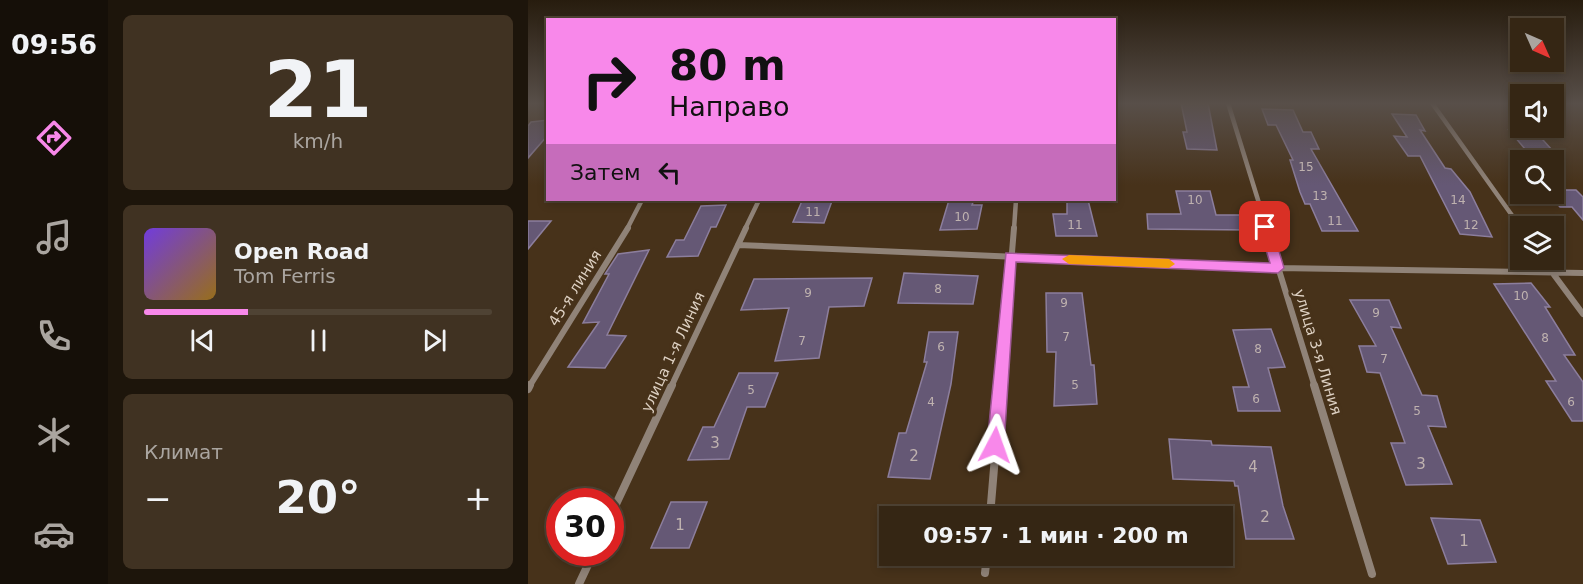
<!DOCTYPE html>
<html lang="ru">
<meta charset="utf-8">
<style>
body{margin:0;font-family:"DejaVu Sans",sans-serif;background:#403222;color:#f1f3f6;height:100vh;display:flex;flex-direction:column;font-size:22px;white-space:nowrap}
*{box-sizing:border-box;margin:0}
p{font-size:20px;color:#aaa5a0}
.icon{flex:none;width:33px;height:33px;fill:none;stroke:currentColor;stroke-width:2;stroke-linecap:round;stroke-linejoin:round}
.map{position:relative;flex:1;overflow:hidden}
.drawer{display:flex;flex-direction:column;gap:15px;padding:15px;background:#1d150b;width:420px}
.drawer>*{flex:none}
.banner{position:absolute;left:18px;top:18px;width:570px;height:183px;border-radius:0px;box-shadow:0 3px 9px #0003,0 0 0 2px #4f4334;background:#f888ea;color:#111;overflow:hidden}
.needle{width:39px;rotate:135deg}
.buttons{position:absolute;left:982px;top:18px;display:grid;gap:12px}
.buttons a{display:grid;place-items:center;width:54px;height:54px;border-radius:0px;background:#352614;box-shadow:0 3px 9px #0003,0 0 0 2px #4f4334;font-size:30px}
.speed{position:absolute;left:18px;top:488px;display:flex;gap:12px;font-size:30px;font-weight:700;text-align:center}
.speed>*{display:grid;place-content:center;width:78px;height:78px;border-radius:50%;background:#352614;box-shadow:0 3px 9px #0003,0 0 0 2px #4f4334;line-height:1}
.speed .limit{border:9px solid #d22;background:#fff;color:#111}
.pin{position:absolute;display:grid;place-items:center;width:51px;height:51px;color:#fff;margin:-26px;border-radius:12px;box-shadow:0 3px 9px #0006}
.me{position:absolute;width:66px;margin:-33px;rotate:4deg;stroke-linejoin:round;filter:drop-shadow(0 0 4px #0008)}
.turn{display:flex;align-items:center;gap:21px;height:126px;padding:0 24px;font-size:27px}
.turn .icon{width:78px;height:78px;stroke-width:2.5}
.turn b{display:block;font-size:42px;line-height:51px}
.then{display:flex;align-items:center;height:57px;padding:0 24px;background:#0003;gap:12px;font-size:22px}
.big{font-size:45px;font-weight:800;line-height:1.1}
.drawer .tile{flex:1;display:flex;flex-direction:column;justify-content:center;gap:9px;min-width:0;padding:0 21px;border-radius:9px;background:#403222}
.drawer .dial{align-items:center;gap:0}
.dial b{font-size:78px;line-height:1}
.song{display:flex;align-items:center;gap:18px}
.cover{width:72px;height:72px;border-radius:9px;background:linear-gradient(135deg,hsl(260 70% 55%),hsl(40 70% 35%))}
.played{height:6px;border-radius:3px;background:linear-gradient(90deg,#f888ea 30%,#4f4334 30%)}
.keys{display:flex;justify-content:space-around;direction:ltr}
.heat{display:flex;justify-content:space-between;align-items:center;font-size:33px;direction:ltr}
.trip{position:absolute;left:351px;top:506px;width:354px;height:60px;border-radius:0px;background:#352614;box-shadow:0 3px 9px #0003,0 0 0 2px #4f4334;font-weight:800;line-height:60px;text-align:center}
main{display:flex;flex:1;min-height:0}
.tab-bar{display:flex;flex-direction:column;width:108px;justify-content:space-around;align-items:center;background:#150f08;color:#aaa5a0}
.tab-bar .icon{width:42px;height:42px}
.tab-bar .on{color:#f888ea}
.tab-bar b{font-size:27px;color:#f1f3f6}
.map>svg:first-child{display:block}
.building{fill:#655875;stroke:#8c7e9d;stroke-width:1.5}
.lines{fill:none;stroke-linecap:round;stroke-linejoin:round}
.minor-far2{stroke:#908378;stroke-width:4.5}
.minor-far1{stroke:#908378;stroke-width:6}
.minor{stroke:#908378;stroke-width:8}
.route{fill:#f888ea;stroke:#a15898;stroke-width:1.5}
.slow{fill:#f59e0b}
.labels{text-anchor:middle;stroke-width:6;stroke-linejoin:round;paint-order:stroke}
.number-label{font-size:12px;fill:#bfb2af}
.street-label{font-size:15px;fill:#ddd0c2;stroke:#47321a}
.near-number-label{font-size:15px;fill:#bfb2af}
</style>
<main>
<nav class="tab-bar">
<b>09:56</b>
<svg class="icon on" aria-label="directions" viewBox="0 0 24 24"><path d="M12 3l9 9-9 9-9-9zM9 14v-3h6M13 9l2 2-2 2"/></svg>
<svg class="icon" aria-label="music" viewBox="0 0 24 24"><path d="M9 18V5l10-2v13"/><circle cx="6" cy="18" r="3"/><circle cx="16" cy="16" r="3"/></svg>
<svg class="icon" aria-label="phone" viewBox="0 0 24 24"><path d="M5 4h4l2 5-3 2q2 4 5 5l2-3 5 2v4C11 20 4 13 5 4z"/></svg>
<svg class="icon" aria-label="climate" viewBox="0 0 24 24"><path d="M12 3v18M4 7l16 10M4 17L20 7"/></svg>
<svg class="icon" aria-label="car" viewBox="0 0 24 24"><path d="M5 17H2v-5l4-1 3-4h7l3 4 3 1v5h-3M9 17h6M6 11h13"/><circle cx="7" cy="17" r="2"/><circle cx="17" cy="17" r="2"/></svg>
</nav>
<section class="drawer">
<div class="tile dial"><b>21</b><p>km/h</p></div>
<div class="tile">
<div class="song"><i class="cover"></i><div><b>Open Road</b><p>Tom Ferris</p></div></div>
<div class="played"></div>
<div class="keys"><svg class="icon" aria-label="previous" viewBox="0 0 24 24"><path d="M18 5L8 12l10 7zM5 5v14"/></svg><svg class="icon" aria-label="pause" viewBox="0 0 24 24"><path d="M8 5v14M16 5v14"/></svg><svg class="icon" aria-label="next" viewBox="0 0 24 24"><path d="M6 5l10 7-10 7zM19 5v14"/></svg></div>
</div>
<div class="tile"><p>Климат</p>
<div class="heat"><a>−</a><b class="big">20°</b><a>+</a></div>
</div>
</section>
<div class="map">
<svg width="1055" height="584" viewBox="0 0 1055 584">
<rect width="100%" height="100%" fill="#47321a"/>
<path class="building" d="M653,103H680L689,150L659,149L655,132H659Z
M734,109L765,110L775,132H783L791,149H783L830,231H794L782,204H777L772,192L762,160H765L748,125H740Z
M864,114L888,115L897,131L892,130L917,168L923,169L942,192L964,237L932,234L892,156H880L866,136L879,137Z
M20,120V135L0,158V126L3,122Z
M981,130H1006L1024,150L997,149Z
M1026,190H1048L1055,197V220L1044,207H1032L1026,200Z
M648,191H682L688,215H718L722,230L620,229L619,214H653Z
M421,200H446L444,205H454L449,229L412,230Z
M539,200H560L569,236H528L525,214H539Z
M274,201H304L296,223L265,222Z
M198,205L188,227H183L170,256L139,257L148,240H156L173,206Z
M0,221H23L0,249Z
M121,250L79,335L98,336L77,368L40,367L71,322L55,323L81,274H77L90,254Z
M376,273L450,276L445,304L370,303Z
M344,278L336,306L301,307L291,358L247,361L261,308L213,310L226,279Z
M1003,283L1022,307H1017L1047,355H1036L1055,382V421H1044L1018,381H1028L966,284Z
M518,293H554L563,365H566L569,404L526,406L528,352H519Z
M822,300H861L873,328L863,327L894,395L909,396L918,427L900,426L924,484L878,485L863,443H877L852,373L839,372L831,346H848Z
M743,329L757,367L740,368L752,411H710L705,387H721L705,330Z
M401,332H430L423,384L402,479L360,477L371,433H378L399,362H396Z
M211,373H250L237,407H219L201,459L160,460L175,427H186Z
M641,439L683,441L684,445L743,447L755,506L766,539H718L710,486H707L706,481L645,479Z
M143,502H179L161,548H123Z
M903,518L952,520L968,562L920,564Z"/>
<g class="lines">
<path class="minor-far2" d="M700,103L739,229
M904,103L993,228
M99,229L114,200
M217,229L231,200
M486,229L488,200"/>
<path class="minor-far1" d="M738,228L787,387
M210,245L750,268L1055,273
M1015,260L1055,314
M1,387L100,228
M143,387L218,228
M473,387L486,228"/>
<path class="minor" d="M786,385L844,574
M0,389L2,385
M462,516L473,385
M82,517L144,385
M457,573L459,555
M51,584L66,552"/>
</g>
<linearGradient id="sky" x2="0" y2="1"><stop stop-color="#271c0e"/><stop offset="0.56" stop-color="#584f49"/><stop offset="1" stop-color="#584f49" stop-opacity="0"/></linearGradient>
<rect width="1055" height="185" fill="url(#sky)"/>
<path class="route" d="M737,223L744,227L756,268L750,273L488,262L476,445L473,451L467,453L461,451L459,445L478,253L742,263L731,227Z"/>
<path class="slow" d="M541,255L641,259L647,264L641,268L541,264L534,259Z"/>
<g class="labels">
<g class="number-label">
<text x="778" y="171">15</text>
<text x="792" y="200">13</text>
<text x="667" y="204">10</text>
<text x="930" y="204">14</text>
<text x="285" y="216">11</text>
<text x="434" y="221">10</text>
<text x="807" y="225">11</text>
<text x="547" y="229">11</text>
<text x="943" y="229">12</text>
<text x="410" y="293">8</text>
<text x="280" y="297">9</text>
<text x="993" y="300">10</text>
<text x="536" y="307">9</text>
<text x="848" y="317">9</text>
<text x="538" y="341">7</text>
<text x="1017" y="342">8</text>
<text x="274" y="345">7</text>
<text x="413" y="351">6</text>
<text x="730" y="353">8</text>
<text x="856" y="363">7</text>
<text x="547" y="389">5</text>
<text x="223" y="394">5</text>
<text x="728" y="403">6</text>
<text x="403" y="406">4</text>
<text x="1043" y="406">6</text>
<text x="889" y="415">5</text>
</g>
<g class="street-label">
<text transform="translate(47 288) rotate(-58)" y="5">45-я линия</text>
<text transform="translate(145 352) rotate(-65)" y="5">улица 1-я Линия</text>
<text transform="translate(790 352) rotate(73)" y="5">улица 3-я Линия</text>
</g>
<g class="near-number-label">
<text x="187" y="448">3</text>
<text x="386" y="461">2</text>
<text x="893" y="469">3</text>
<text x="725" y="472">4</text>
<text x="737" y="522">2</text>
<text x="152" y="530">1</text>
<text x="936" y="546">1</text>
</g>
</g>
</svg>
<div class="buttons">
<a><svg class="needle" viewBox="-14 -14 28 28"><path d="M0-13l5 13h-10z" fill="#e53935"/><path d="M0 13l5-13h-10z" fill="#aaa5a0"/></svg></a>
<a><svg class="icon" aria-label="sound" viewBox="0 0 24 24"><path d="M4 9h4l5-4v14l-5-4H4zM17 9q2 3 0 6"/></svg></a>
<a><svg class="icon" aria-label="search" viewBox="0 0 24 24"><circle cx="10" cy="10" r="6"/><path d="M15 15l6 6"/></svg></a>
<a><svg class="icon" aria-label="layers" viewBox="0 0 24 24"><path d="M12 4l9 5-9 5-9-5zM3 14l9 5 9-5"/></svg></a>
</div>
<div class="speed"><div class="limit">30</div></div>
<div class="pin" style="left:737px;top:227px;background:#d93025"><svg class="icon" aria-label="arrive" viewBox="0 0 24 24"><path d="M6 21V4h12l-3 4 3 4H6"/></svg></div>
<svg class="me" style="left:467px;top:445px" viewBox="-20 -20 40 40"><path d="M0-17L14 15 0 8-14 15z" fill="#f888ea" stroke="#fff" stroke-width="4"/></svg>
<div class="trip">09:57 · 1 мин · 200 m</div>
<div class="banner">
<div class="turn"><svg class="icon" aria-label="right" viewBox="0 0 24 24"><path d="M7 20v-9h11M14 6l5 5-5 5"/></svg><div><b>80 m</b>Направо</div></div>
<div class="then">Затем<svg class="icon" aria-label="left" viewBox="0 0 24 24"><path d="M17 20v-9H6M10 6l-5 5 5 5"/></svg></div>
</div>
</div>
</main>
